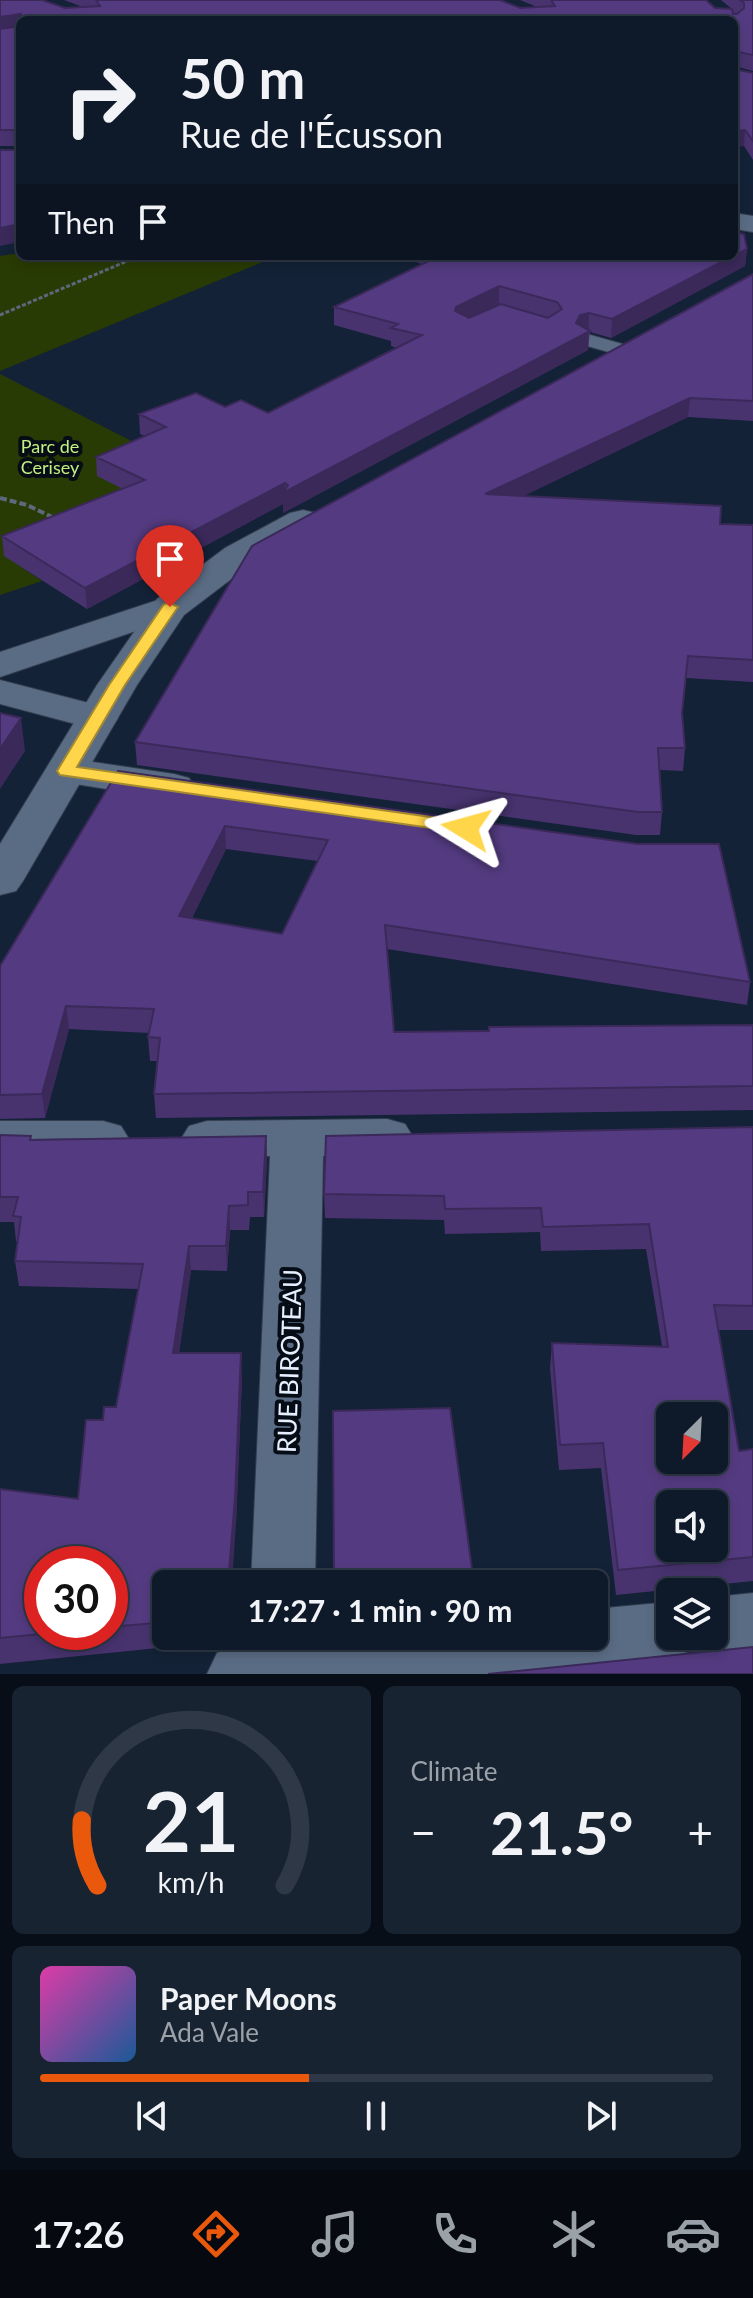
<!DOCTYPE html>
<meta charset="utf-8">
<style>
body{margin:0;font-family:Lato,sans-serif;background:#172331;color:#f1f3f6;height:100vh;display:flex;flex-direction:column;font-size:30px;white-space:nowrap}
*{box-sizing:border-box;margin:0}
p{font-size:26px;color:#9ba1a8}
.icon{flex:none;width:44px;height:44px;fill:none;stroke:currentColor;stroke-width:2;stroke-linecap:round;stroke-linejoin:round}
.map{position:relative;height:1674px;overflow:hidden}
.drawer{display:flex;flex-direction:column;gap:12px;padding:12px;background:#080e17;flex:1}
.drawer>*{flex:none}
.hud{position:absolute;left:16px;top:16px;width:722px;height:244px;border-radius:12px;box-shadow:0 4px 12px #0003,0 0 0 2px #2e3846;background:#0e1a29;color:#f1f3f6;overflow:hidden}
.needle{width:52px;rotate:204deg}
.fabs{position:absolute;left:656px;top:1402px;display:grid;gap:16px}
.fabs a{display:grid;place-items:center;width:72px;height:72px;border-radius:12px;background:#0e1a29;box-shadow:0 4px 12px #0003,0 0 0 2px #2e3846;font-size:40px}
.speed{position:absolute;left:24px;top:1546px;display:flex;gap:16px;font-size:40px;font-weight:700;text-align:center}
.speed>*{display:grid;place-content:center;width:104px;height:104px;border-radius:50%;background:#0e1a29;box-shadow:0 4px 12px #0003,0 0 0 2px #2e3846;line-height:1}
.speed .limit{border:12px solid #d22;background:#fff;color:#111}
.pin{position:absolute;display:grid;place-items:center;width:68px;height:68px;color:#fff;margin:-82px -34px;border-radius:50% 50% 50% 0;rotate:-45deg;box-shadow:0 0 8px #0007}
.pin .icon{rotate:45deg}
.me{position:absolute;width:88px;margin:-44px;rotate:278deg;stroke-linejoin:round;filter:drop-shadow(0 0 6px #0008)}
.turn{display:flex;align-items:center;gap:28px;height:168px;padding:0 32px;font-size:36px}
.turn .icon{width:104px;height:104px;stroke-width:2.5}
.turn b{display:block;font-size:56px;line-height:68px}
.then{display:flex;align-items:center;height:76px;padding:0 32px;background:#0003;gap:16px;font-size:30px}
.big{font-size:60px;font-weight:700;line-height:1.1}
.drawer .tile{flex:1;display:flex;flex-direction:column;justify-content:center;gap:12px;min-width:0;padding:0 28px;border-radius:12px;background:#172331}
.drawer .dial{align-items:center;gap:0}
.dial svg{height:208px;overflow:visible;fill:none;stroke:#2e3846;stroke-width:7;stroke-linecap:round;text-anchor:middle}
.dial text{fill:#f1f3f6;stroke:none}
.song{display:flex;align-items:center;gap:24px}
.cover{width:96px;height:96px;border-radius:12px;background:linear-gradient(135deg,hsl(320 70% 55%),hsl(210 70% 35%))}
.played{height:8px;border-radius:4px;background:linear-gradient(90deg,#ea580c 40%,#2e3846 40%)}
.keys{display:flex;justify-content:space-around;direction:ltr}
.heat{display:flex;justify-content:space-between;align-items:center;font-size:44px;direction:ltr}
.drawer .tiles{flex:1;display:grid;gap:12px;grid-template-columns:1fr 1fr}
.tile:last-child{grid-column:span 2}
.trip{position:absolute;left:152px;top:1570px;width:456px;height:80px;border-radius:12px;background:#0e1a29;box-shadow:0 4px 12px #0003,0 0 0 2px #2e3846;font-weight:700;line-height:80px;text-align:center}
.dock{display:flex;height:128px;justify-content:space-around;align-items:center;background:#060a10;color:#9ba1a8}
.dock .icon{width:56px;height:56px}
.dock .current{color:#ea580c}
.dock b{font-size:36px;color:#f1f3f6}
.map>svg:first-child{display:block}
.green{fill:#293b04}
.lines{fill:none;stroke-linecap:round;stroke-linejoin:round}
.service-casing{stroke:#333d4f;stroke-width:2}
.minor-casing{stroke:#333d4f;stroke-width:2}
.tertiary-casing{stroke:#333d4f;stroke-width:2}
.path-far1{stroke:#5c697c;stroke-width:3;stroke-dasharray:4 2;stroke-linecap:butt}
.path{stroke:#5c697c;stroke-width:4;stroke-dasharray:7 3;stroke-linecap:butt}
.service{fill:#5a6c84;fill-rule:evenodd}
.minor{fill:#5a6c84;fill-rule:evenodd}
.tertiary{fill:#5a6c84;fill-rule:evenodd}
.wall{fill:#48336f;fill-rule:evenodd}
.shaded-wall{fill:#3b295a}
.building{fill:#543b81;stroke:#3b295a;stroke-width:2;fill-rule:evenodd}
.route{fill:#ffd54a;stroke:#a68a30;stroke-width:2}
.labels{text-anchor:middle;stroke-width:8;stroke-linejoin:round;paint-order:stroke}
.far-park-label{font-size:18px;fill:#c3ef83;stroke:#060c15}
.near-street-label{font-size:26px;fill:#e5effe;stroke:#060c15}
</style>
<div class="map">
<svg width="753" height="1674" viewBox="0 0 753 1674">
<rect width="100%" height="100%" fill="#132237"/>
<path class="green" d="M20,253V256H277L0,371V256Z
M0,374L153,452L155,504L5,556L42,581L0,595Z"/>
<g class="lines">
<defs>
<path id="service" d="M587,334L626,345L629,349L619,355L580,344L577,340L580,336Z"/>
<path id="minor" d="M170,596L183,599L189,607L183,615L0,677V652Z
M0,680L112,709L118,718L112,727L98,730L0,704Z
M66,758L174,774L189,778L195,787L189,796L174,800L51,780L45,771L51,762Z
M387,1119L405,1124L413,1137L405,1150L387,1155L323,1156L315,1584H251L270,1156L207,1157L189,1152L181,1139L189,1126L207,1121Z
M0,1121H103L121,1126L129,1139L121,1152L103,1157H0Z
M753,1593V1649L714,1653L695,1646L693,1650L670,1658L521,1674H207L217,1653L240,1645L326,1636H594V1609L670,1602V1636H714V1597Z"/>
<path id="tertiary" d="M734,213L753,216V232L734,229Z
M303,510L316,513L321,521L316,529L251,564L184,615L137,685L23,881L16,891L0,895V844L97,685L157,599L225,548L290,513Z"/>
</defs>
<use href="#service" class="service-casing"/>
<use href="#minor" class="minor-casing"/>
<use href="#tertiary" class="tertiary-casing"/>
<path class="path-far1" d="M0,315L139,256"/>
<path class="path" d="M0,498L27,505L54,518"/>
<use href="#service" class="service"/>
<use href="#minor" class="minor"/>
<use href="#tertiary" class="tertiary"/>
</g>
<path class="wall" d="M0,0L65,8L83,7L64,0H500L520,8L537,7L520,0H706L715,8L732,9L721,0H753V71L734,66V20H20V146H0Z
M753,73V160L744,146L734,147Z
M747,249L745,266L611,338L590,332L588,350L283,513V504L87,609L4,556L2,536L123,489L97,476L96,457L145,436L140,434L139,414L225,407L268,413L397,348L391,346V341L334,325V307L422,264L398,256H734Z
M753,274V421L688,417L523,496L720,524L753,525V682L686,678L682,713L685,748L683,771L660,770L662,812L660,835H636L137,765L135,742Z
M118,771L750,982L747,1005L387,949L394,1032L753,1025V1110L156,1118L154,1094L157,1061H150L148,1037L149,1033L69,1029L45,1118L0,1119V966ZM226,849L318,861L282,934L192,918Z
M753,1127V1330H718L739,1451L753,1449V1581L616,1595L601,1468L559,1470L550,1368L552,1343L662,1346L646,1249L541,1251L540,1232L445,1234L444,1220L325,1218L324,1194Z
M0,1135L31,1139L266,1136L267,1160L264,1217H250L249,1230H230L227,1271L191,1270L179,1353L242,1378L236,1523L166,1584V1636H227V1641L0,1664V1489L78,1499L103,1420L116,1407L139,1289L19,1286L15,1261L18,1241H16L14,1222H0ZM110,1564V1632H42Z"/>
<path class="shaded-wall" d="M21,14L20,29L0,32V17Z
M745,130L744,146L734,147V131Z
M20,224V242L0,246V228Z
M747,249L745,266L611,338L612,319Z
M499,286V304L456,325L455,311L456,307Z
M589,313L588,350L283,513V504L87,609L85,588L285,483V492L576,323L580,315Z
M690,398L688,417L484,515L485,494Z
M21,718L25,751L0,789V749Z
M225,826L226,849L181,939L179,916Z
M66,1006L69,1029L45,1118L42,1094Z
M266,1136L267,1160L264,1217L263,1192Z
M229,1206L230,1230L227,1271L226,1246Z
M189,1246L191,1270L175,1378L173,1353Z
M241,1353L242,1378L236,1523L232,1584H228Z"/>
<path class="building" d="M0,0H42L65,8L100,6L96,0H500L520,8L555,6L551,0H706L715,8L732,9L733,14H737L744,8V3L740,0H753V55L734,51V20H21V14L0,17Z
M20,26V130H0V29Z
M734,69L753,73V141L745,130L734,131Z
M0,150H20V224L0,228Z
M734,232L744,234L747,249L734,256Z
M439,256H733L612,319L589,313L580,315L576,323L590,331L283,493L288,485L285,483L85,588L2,536L145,480L96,457L166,427L139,414L196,393L225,407L241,400L268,413L422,335L391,328L398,324L334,307ZM499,286L557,302L562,309L548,318L501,304L469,318L455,311L456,307Z
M753,274V401L690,398L485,494L721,506L720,524L753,525V660L688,656L682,713L685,748H658L662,812H638L135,742L252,546Z
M0,713L21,718L0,749Z
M118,771L638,844H719L750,982L385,925L394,1032L489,1031V1027L753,1025V1086L154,1094L160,1038L148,1037L154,1009L66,1006L42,1094L0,1095V966ZM225,826L328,840L282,934L179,916Z
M753,1127V1306L714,1305L739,1451L753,1449V1557L618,1570L603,1443L560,1445L552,1343L668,1347L649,1224L543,1227L541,1208L445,1209L444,1196L324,1194L326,1136ZM670,1416H714V1460H670ZM670,1504H714V1548H670Z
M0,1135L31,1136L30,1140L266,1136L263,1192H248V1205L229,1206L226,1246H189L173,1353H241L235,1498L228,1584H166V1622L110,1627V1564H42V1632H62L0,1638V1489L78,1499L86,1420H103L104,1407H116L143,1264L15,1261L21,1217L13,1216L18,1197H0Z
M450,1408L474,1584H334L333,1411Z
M753,1647V1674H488Z"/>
<path class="route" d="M170,603L178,607L125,685L77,767L466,822L475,828L472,831L466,833L60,775L57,771L109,685L164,604Z"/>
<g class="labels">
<g class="far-park-label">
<text x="50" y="453">Parc de<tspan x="50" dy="21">Cerisey</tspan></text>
</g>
<g class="near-street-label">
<text transform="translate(290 1361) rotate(-88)" y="9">RUE BIROTEAU</text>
</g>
</g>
</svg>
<div class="fabs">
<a><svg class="needle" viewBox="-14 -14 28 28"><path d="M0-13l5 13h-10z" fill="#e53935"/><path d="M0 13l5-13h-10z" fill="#9ba1a8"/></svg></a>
<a><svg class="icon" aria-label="sound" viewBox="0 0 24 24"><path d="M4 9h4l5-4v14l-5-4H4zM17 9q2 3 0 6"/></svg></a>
<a><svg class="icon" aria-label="layers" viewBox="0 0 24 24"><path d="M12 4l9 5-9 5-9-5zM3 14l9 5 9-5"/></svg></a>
</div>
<div class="speed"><div class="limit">30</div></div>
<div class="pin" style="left:170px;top:607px;background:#d93025"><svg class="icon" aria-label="arrive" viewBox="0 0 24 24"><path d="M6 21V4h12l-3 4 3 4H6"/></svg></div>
<svg class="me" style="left:466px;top:828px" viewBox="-20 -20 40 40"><path d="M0-17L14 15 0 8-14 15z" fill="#ffd54a" stroke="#fff" stroke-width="4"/></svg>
<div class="trip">17:27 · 1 min · 90 m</div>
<div class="hud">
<div class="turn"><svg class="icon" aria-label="right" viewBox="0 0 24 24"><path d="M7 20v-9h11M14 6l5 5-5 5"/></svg><div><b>50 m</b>Rue de l'Écusson</div></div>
<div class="then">Then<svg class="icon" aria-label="arrive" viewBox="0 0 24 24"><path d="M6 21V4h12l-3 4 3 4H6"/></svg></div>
</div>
</div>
<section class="drawer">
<div class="tiles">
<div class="tile dial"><svg viewBox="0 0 100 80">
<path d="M14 69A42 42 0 1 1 86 69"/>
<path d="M14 69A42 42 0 0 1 8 44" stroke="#ea580c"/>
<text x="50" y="56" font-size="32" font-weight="700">21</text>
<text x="50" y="72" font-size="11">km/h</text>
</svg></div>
<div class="tile"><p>Climate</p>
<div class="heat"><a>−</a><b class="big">21.5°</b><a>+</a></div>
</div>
<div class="tile">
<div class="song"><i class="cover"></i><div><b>Paper Moons</b><p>Ada Vale</p></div></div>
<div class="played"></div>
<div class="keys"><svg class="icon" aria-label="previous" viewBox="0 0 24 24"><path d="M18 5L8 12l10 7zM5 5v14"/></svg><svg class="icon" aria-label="pause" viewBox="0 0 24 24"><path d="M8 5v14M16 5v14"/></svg><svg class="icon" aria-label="next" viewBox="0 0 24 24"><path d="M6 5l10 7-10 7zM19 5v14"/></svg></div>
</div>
</div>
</section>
<nav class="dock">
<b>17:26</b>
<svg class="icon current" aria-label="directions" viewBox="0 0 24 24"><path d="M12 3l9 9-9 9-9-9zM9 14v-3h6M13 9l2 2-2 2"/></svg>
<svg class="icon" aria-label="music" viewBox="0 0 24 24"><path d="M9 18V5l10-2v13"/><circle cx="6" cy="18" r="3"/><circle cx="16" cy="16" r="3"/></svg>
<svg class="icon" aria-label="phone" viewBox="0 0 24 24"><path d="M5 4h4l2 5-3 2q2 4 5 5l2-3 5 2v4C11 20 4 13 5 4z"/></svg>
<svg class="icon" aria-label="climate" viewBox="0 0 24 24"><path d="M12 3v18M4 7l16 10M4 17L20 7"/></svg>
<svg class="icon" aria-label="car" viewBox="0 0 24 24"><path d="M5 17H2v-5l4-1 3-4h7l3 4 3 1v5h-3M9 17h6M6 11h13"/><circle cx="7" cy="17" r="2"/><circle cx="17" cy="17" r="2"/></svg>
</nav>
